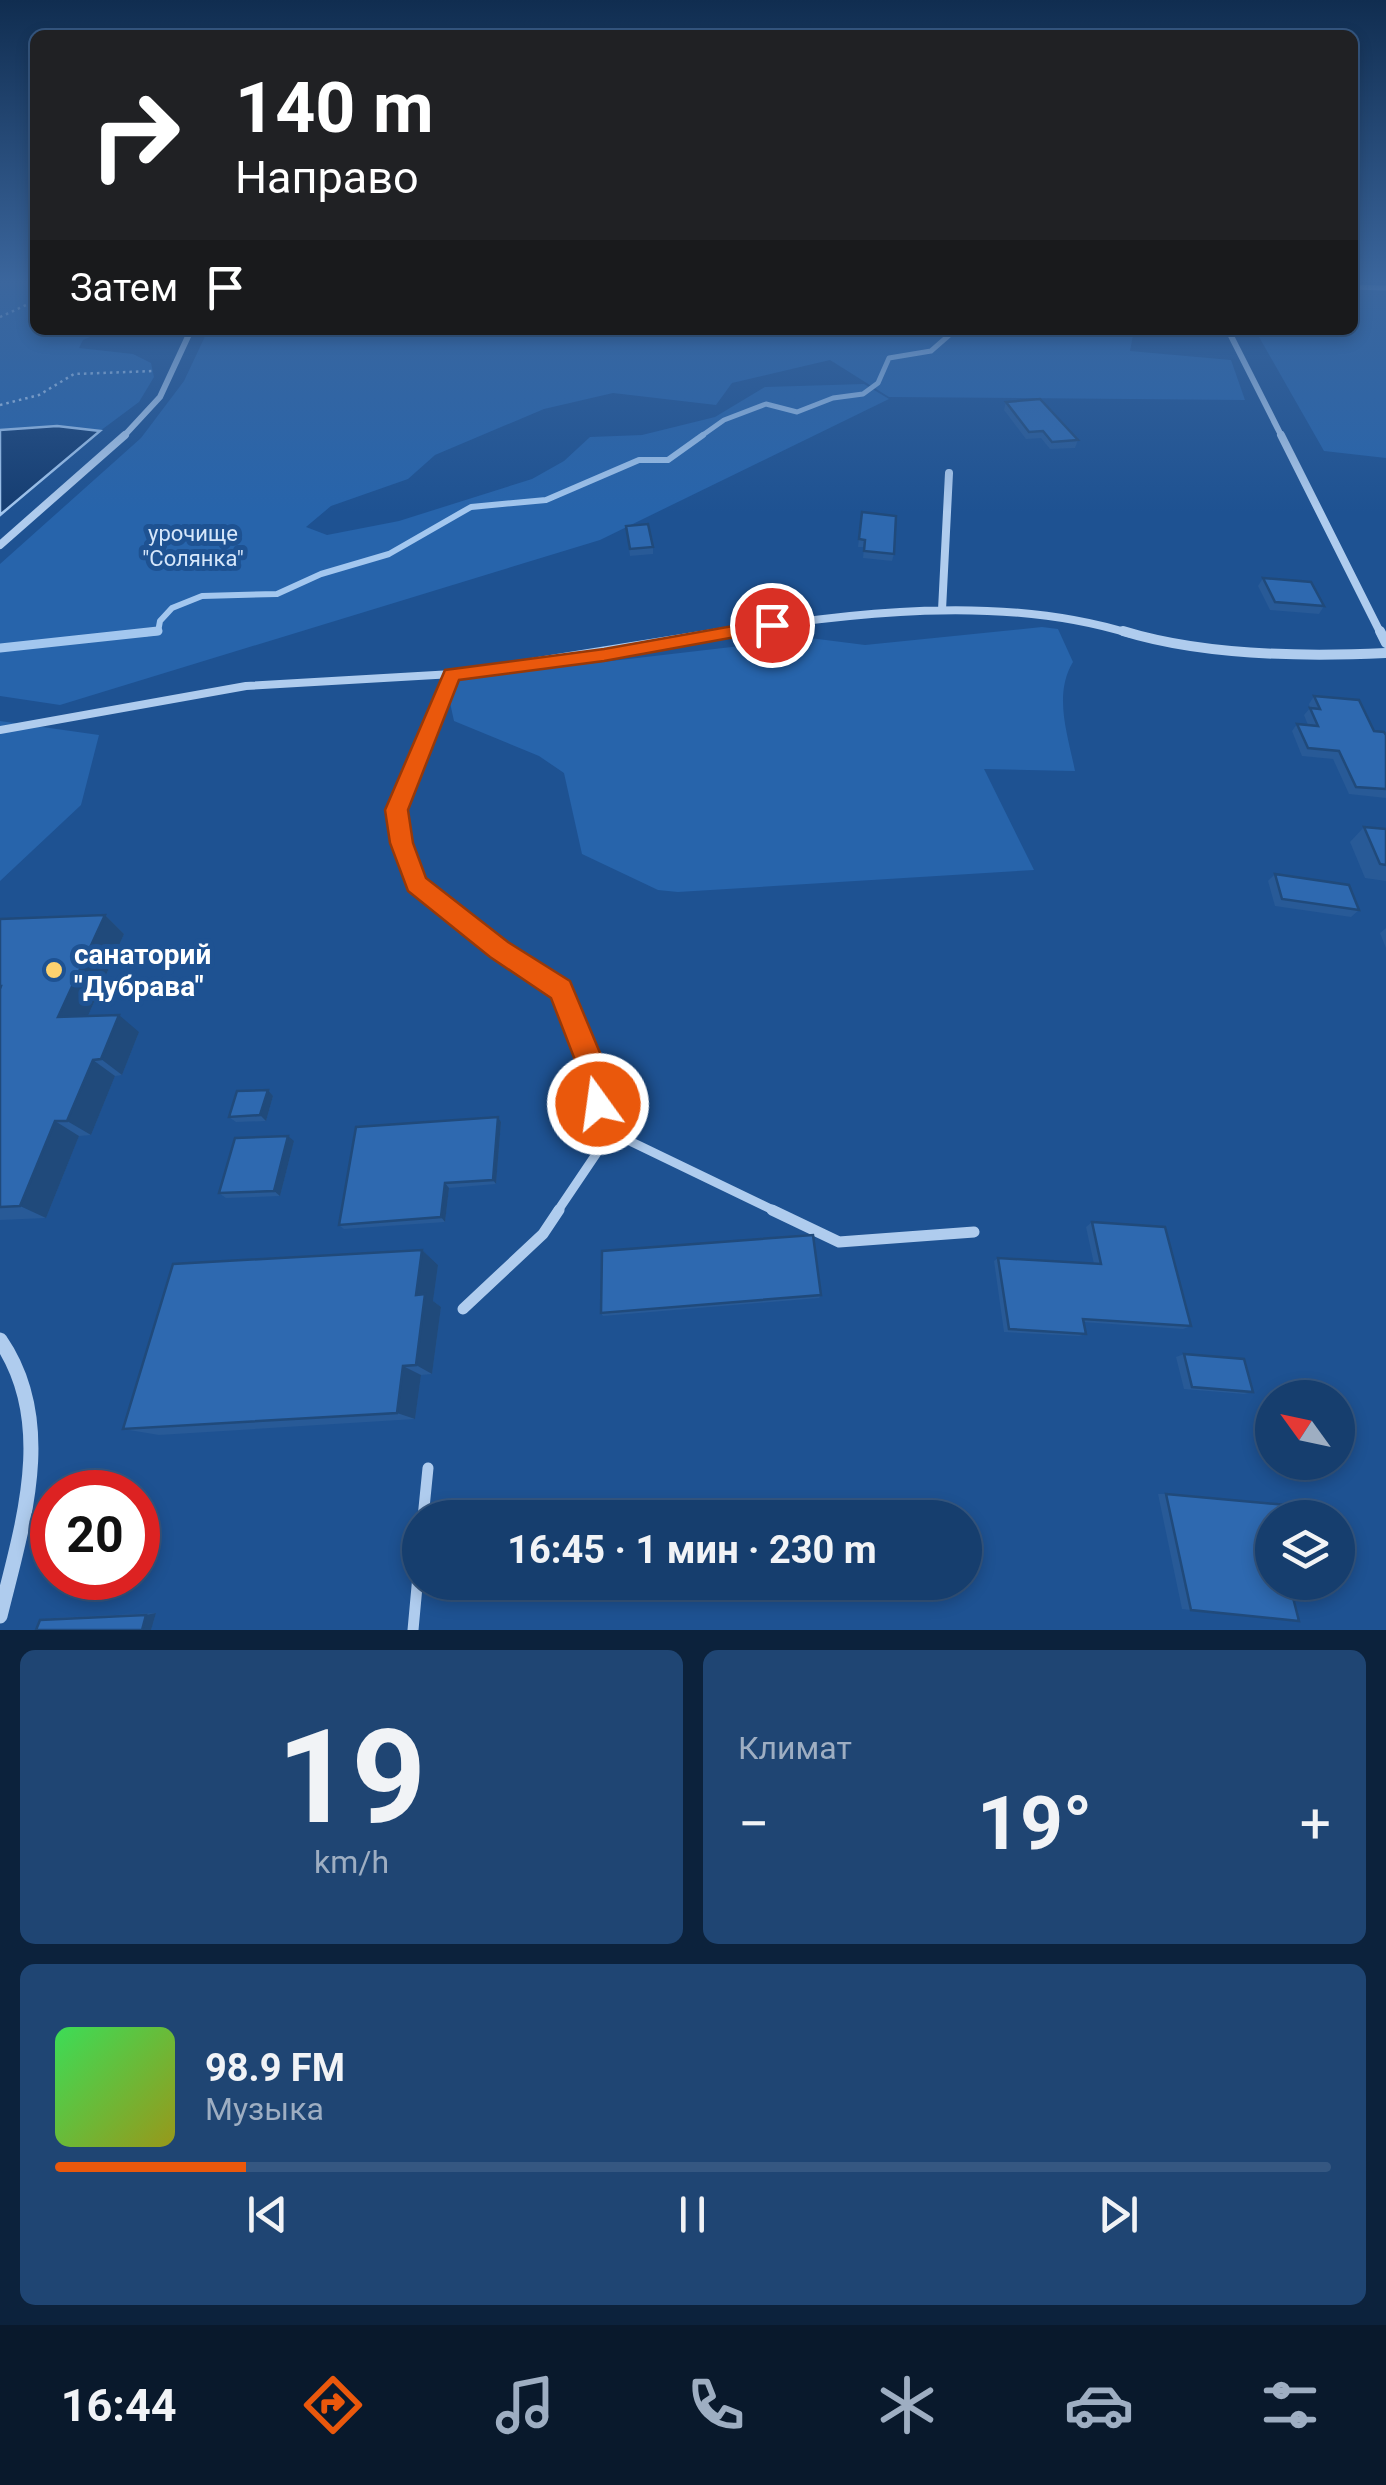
<!DOCTYPE html>
<html lang="ru">
<meta charset="utf-8">
<style>
body{margin:0;font-family:Roboto,sans-serif;background:#1f4573;color:#f1f3f6;height:100vh;display:flex;flex-direction:column;font-size:38px;white-space:nowrap}
*{box-sizing:border-box;margin:0}
p{font-size:32px;color:#9eaec2}
.icon{flex:none;width:55px;height:55px;fill:none;stroke:currentColor;stroke-width:2;stroke-linecap:round;stroke-linejoin:round}
.map{position:relative;height:1630px;overflow:hidden}
.sheet{display:flex;flex-direction:column;gap:20px;padding:20px;background:#0c223c;flex:1}
.sheet>*{flex:none}
.hud{position:absolute;left:30px;top:30px;width:1328px;height:305px;border-radius:15px;box-shadow:0 5px 15px #0003,0 0 0 2px #355781;background:#202124;color:#fff;overflow:hidden}
.needle{width:65px;rotate:303deg}
.fabs{position:absolute;left:1255px;top:1380px;display:grid;gap:20px}
.fabs a{display:grid;place-items:center;width:100px;height:100px;border-radius:50%;background:#163e6e;box-shadow:0 5px 15px #0003,0 0 0 2px #355781;font-size:50px}
.speed{position:absolute;left:30px;top:1470px;display:flex;gap:20px;font-size:50px;font-weight:700;text-align:center}
.speed>*{display:grid;place-content:center;width:130px;height:130px;border-radius:50%;background:#163e6e;box-shadow:0 5px 15px #0003,0 0 0 2px #355781;line-height:1}
.speed .limit{border:15px solid #d22;background:#fff;color:#111}
.pin{position:absolute;display:grid;place-items:center;width:85px;height:85px;color:#fff;margin:-42px;border:5px solid #fff;border-radius:50%;box-shadow:0 2px 10px #0007}
.me{position:absolute;width:110px;margin:-55px;rotate:346deg;stroke-linejoin:round;filter:drop-shadow(0 0 8px #0008)}
.turn{display:flex;align-items:center;gap:35px;height:210px;padding:0 40px;font-size:45px}
.turn .icon{width:130px;height:130px;stroke-width:2.5}
.turn b{display:block;font-size:70px;line-height:85px}
.then{display:flex;align-items:center;height:95px;padding:0 40px;background:#0003;gap:20px;font-size:38px}
.big{font-size:75px;font-weight:700;line-height:1.1}
.sheet .widget{flex:1;display:flex;flex-direction:column;justify-content:center;gap:15px;min-width:0;padding:0 35px;border-radius:15px;background:#1f4573}
.sheet .dial{align-items:center;gap:0}
.dial b{font-size:130px;line-height:1}
.song{display:flex;align-items:center;gap:30px}
.cover{width:120px;height:120px;border-radius:15px;background:linear-gradient(135deg,hsl(130 70% 55%),hsl(60 70% 35%))}
.played{height:10px;border-radius:5px;background:linear-gradient(90deg,#ea580c 15%,#355781 15%)}
.keys{display:flex;justify-content:space-around;direction:ltr}
.heat{display:flex;justify-content:space-between;align-items:center;font-size:55px;direction:ltr}
.sheet .tiles{flex:1;display:grid;gap:20px;grid-template-columns:1fr 1fr}
.widget:last-child{grid-column:span 2}
.trip{position:absolute;left:402px;top:1500px;width:580px;height:100px;border-radius:50px;background:#163e6e;box-shadow:0 5px 15px #0003,0 0 0 2px #355781;font-weight:700;line-height:100px;text-align:center}
.tab-bar{display:flex;height:160px;justify-content:space-around;align-items:center;background:#09192c;color:#9eaec2}
.tab-bar .icon{width:70px;height:70px}
.tab-bar .active{color:#ea580c}
.tab-bar b{font-size:45px;color:#f1f3f6}
.map>svg:first-child{display:block}
.green{fill:#2764ab}
.water{fill:#153d71;stroke:#a3c7ef;stroke-width:2.5}
.lines{fill:none;stroke-linecap:round;stroke-linejoin:round}
.stream-far2{stroke:#a3c7ef;stroke-width:5}
.stream-far1{stroke:#a3c7ef;stroke-width:6}
.stream{stroke:#a3c7ef;stroke-width:9}
.path{stroke:#afccee;stroke-width:2.5;stroke-dasharray:2.5 4;stroke-linecap:butt}
.lane-far2{stroke:#afccee;stroke-width:8}
.lane-far1{stroke:#afccee;stroke-width:9}
.lane{stroke:#afccee;stroke-width:11}
.street-far3{stroke:#afccee;stroke-width:6}
.street-far2{stroke:#afccee;stroke-width:8}
.street-far1{stroke:#afccee;stroke-width:10}
.street{stroke:#afccee;stroke-width:15}
.wall{fill:#285a97}
.shaded-wall{fill:#204a7b}
.building{fill:#2e69b0;stroke:#204a7b;stroke-width:2.5}
.route{fill:#ea580c;stroke:#983908;stroke-width:2.5}
.poi-dot{fill:#fdd26f;stroke:#1e5292;stroke-width:4}
.labels{text-anchor:middle;stroke-width:10;stroke-linejoin:round;paint-order:stroke}
.far-park-label{font-size:22px;fill:#d5e6fa;stroke:#1e5292}
.poi-label{font-size:28px;font-weight:bold;fill:#fff;stroke:#1e5292;text-anchor:start}
</style>
<div class="map">
<svg width="1386" height="1630" viewBox="0 0 1386 1630">
<rect width="100%" height="100%" fill="#1e5292"/>
<path class="green" d="M0,284H35V330H106L83,340L79,348L133,354L151,363L154,377L139,402L100,431L57,426L0,430Z
M1353,284H1386V458L1324,451L1255,330H1352Z
M208,330H1134L1130,351L1231,360L1245,400L889,397L830,360L732,383L716,405L613,393L544,409L435,455L408,479L331,506L306,527L327,535L399,521L532,479L564,461L590,437L642,435L715,417L765,387L864,384L889,399L600,540L60,705L0,696V564L141,438L184,381Z
M1042,627L1058,629L1073,662C1053,695 1068,735 1075,771L984,769L1034,870L678,892L658,890L582,854L564,773L539,756L454,721L449,698L451,687L464,678L810,638L865,645Z
M0,721L99,735L81,805L0,881Z"/>
<path class="water" d="M57,426L100,431L0,515V430Z"/>
<g class="lines">
<path class="stream-far2" d="M1352,287L1386,288
M700,437L724,420L766,404L797,412L833,398L863,394L878,383L889,358L931,351L955,330"/>
<path class="stream-far1" d="M139,634L158,632L160,621L172,608L202,596L277,594L321,574L389,554L471,507L546,500L639,460H668L703,435"/>
<path class="stream" d="M0,648L158,631"/>
<path class="path" d="M0,317L35,301
M0,405L39,395L74,374L154,371"/>
<path class="lane-far2" d="M0,730L246,686L470,673
M420,887L401,843L397,810L452,674"/>
<path class="lane-far1" d="M416,884L499,950L561,990L589,1060L599,1103L611,1132L777,1212
M557,1212L611,1132"/>
<path class="lane" d="M772,1210L839,1242L974,1232
M463,1309L543,1234L559,1210
M423,1518L428,1468
M413,1630L420,1554"/>
<path class="street-far3" d="M1228,330L1282,437
M123,437L160,397L191,330"/>
<path class="street-far2" d="M1281,435L1381,634
M0,545L125,435
M942,610L949,473
M716,634C850,613 1000,593 1131,634"/>
<path class="street-far1" d="M1123,631C1204,656 1303,657 1386,653
M1380,631L1386,643
M470,673L732,631"/>
<path class="street" d="M0,1340C57,1423 22,1526 0,1616"/>
</g>
<path class="wall" d="M1006,402L1078,440L1075,448L1050,449L1041,438L1026,439L1004,410Z
M862,512L894,554L892,561L863,558L864,547H858Z
M626,526L653,547V554L630,556Z
M1263,578L1324,606L1319,614L1270,610L1258,586Z
M1314,696L1374,731L1386,735V798L1349,794L1333,759L1302,756L1292,731L1297,724L1308,725L1304,715L1310,708L1309,704Z
M1364,827L1386,829V881L1365,878L1350,842Z
M1275,874L1359,910L1351,917L1275,906L1268,881Z
M105,915L124,934L88,1016L139,1032L122,1075L115,1076L91,1135L79,1136L46,1218L0,1220V919Z
M1386,928V948L1380,933Z
M268,1090L273,1096L266,1121L236,1122L229,1117Z
M498,1117L501,1122L496,1184L449,1188L445,1222L344,1229L339,1225Z
M294,1141L280,1196L226,1198L219,1193Z
M1092,1222L1191,1326L1183,1329L1083,1322L1086,1334L1079,1336L1004,1332L994,1261L998,1258L1094,1264L1086,1227Z
M422,1250L438,1265L433,1301L441,1307L432,1374L421,1375L415,1419L159,1435L123,1429Z
M821,1295L819,1298L603,1316L601,1313Z
M1184,1354L1253,1392L1244,1394L1184,1389L1176,1357Z
M1158,1494H1166L1191,1610L1182,1609Z
M156,1613L151,1630H36L40,1620L52,1618Z"/>
<path class="shaded-wall" d="M105,915L124,934L80,1034L58,1017Z
M119,1015L139,1032L122,1075L101,1059Z
M93,1060L115,1076L91,1135L67,1121Z
M268,1090L273,1096L266,1121L260,1115Z
M498,1117L501,1122L496,1184L493,1180Z
M55,1121L79,1136L46,1218L20,1206Z
M288,1136L294,1141L280,1196L274,1191Z
M445,1183L449,1188L445,1222L441,1217Z
M422,1250L438,1265L433,1301L441,1307L432,1374L416,1365V1295Z
M403,1366L421,1375L415,1419L397,1413Z
M156,1613L151,1630H142L146,1615Z"/>
<path class="building" d="M1040,399L1078,440L1052,442L1043,431L1029,432L1006,402Z
M862,512L896,516L894,554L864,551L865,540L859,539Z
M648,524L653,547L630,549L626,526Z
M1263,578L1311,582L1324,606L1275,602Z
M1314,696L1359,700L1374,731L1384,732L1386,735V789L1356,787L1339,751L1308,748L1297,724L1318,726L1310,708L1320,709Z
M1364,827L1386,829V865L1380,864Z
M1275,874L1349,885L1359,910L1282,899Z
M105,915L58,1017L119,1015L101,1059L93,1060L67,1121H55L20,1206L0,1207V989L1,986H0V919Z
M268,1090L260,1115L229,1117L237,1091Z
M498,1117L493,1180L445,1183L441,1217L339,1225L356,1127Z
M288,1136L274,1191L219,1193L235,1138Z
M1092,1222L1165,1227L1191,1326L1083,1319L1086,1334L1009,1329L998,1258L1101,1264Z
M813,1235L821,1295L601,1313L602,1251Z
M422,1250L416,1295L425,1294L416,1365L403,1366L397,1413L123,1429L173,1264Z
M1184,1354L1244,1359L1253,1392L1192,1387Z
M1166,1494L1287,1505L1291,1518H1272V1582H1289L1299,1621L1191,1610Z
M146,1615L142,1630H36L40,1620Z"/>
<linearGradient id="sky" x2="0" y2="1"><stop stop-color="#102d50"/><stop offset="0.55" stop-color="#3b669d"/><stop offset="1" stop-color="#3b669d" stop-opacity="0"/></linearGradient>
<rect width="1386" height="512" fill="url(#sky)"/>
<path class="route" d="M772,619L779,621V629L604,661L459,680L408,810L413,843L426,878L508,942L570,981L603,1060L613,1104L609,1114L598,1118L588,1114L575,1060L551,998L490,957L408,891L390,843L385,810L445,670L604,649Z"/>
<circle class="poi-dot" cx="54" cy="970" r="10"/>
<g class="labels">
<g class="far-park-label">
<text x="193" y="541">урочище<tspan x="193" dy="25">"Солянка"</tspan></text>
</g>
<g class="poi-label">
<text x="74" y="964">санаторий<tspan x="74" dy="32">"Дубрава"</tspan></text>
</g>
</g>
</svg>
<div class="fabs">
<a><svg class="needle" viewBox="-14 -14 28 28"><path d="M0-13l5 13h-10z" fill="#e53935"/><path d="M0 13l5-13h-10z" fill="#9eaec2"/></svg></a>
<a><svg class="icon" aria-label="layers" viewBox="0 0 24 24"><path d="M12 4l9 5-9 5-9-5zM3 14l9 5 9-5"/></svg></a>
</div>
<div class="speed"><div class="limit">20</div></div>
<div class="pin" style="left:772px;top:625px;background:#d93025"><svg class="icon" aria-label="arrive" viewBox="0 0 24 24"><path d="M6 21V4h12l-3 4 3 4H6"/></svg></div>
<svg class="me" style="left:598px;top:1104px" viewBox="-20 -20 40 40"><circle r="17" fill="#ea580c" stroke="#fff" stroke-width="3"/><path d="M0-11L8 9 0 5-8 9z" fill="#fff"/></svg>
<div class="trip">16:45 · 1 мин · 230 m</div>
<div class="hud">
<div class="turn"><svg class="icon" aria-label="right" viewBox="0 0 24 24"><path d="M7 20v-9h11M14 6l5 5-5 5"/></svg><div><b>140 m</b>Направо</div></div>
<div class="then">Затем<svg class="icon" aria-label="arrive" viewBox="0 0 24 24"><path d="M6 21V4h12l-3 4 3 4H6"/></svg></div>
</div>
</div>
<section class="sheet">
<div class="tiles">
<div class="widget dial"><b>19</b><p>km/h</p></div>
<div class="widget"><p>Климат</p>
<div class="heat"><a>−</a><b class="big">19°</b><a>+</a></div>
</div>
<div class="widget">
<div class="song"><i class="cover"></i><div><b>98.9 FM</b><p>Музыка</p></div></div>
<div class="played"></div>
<div class="keys"><svg class="icon" aria-label="previous" viewBox="0 0 24 24"><path d="M18 5L8 12l10 7zM5 5v14"/></svg><svg class="icon" aria-label="pause" viewBox="0 0 24 24"><path d="M8 5v14M16 5v14"/></svg><svg class="icon" aria-label="next" viewBox="0 0 24 24"><path d="M6 5l10 7-10 7zM19 5v14"/></svg></div>
</div>
</div>
</section>
<nav class="tab-bar">
<b>16:44</b>
<svg class="icon active" aria-label="directions" viewBox="0 0 24 24"><path d="M12 3l9 9-9 9-9-9zM9 14v-3h6M13 9l2 2-2 2"/></svg>
<svg class="icon" aria-label="music" viewBox="0 0 24 24"><path d="M9 18V5l10-2v13"/><circle cx="6" cy="18" r="3"/><circle cx="16" cy="16" r="3"/></svg>
<svg class="icon" aria-label="phone" viewBox="0 0 24 24"><path d="M5 4h4l2 5-3 2q2 4 5 5l2-3 5 2v4C11 20 4 13 5 4z"/></svg>
<svg class="icon" aria-label="climate" viewBox="0 0 24 24"><path d="M12 3v18M4 7l16 10M4 17L20 7"/></svg>
<svg class="icon" aria-label="car" viewBox="0 0 24 24"><path d="M5 17H2v-5l4-1 3-4h7l3 4 3 1v5h-3M9 17h6M6 11h13"/><circle cx="7" cy="17" r="2"/><circle cx="17" cy="17" r="2"/></svg>
<svg class="icon" aria-label="filters" viewBox="0 0 24 24"><path d="M4 7h16M4 17h16"/><circle cx="9" cy="7" r="2"/><circle cx="15" cy="17" r="2"/></svg>
</nav>
